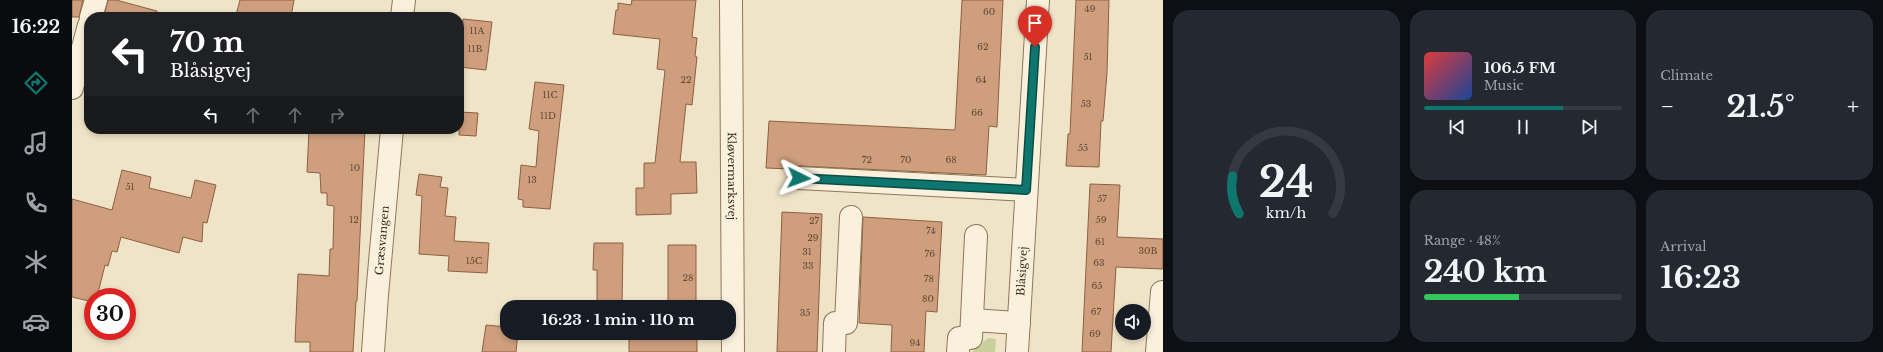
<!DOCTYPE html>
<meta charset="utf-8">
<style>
body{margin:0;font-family:"Libre Baskerville",serif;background:#242831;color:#f1f3f6;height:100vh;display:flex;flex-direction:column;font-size:15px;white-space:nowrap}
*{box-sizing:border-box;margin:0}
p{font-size:13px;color:#9ea1a6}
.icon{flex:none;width:22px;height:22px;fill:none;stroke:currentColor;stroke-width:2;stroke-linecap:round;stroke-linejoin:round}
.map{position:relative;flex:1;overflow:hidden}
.panel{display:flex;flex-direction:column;gap:10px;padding:10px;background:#0d0f14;width:720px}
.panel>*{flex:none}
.banner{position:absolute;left:12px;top:12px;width:380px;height:122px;border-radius:16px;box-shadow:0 2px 6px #0003;background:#202124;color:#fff;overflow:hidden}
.tools{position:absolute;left:1043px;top:304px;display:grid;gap:8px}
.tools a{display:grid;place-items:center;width:36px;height:36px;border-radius:50%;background:#171b24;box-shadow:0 2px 6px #0003;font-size:20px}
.speed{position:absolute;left:12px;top:288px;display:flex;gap:8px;font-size:20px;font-weight:700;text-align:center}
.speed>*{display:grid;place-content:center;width:52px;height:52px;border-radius:50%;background:#171b24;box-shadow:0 2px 6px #0003;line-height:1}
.speed .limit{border:6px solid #d22;background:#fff;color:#111}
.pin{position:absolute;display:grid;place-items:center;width:34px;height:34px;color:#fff;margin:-41px -17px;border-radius:50% 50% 50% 0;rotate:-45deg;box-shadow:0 0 4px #0007}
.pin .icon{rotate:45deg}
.me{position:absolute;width:44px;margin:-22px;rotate:93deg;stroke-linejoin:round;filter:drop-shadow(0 0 3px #0008)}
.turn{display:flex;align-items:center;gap:14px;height:84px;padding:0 20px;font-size:18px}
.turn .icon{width:52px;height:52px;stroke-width:2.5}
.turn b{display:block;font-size:28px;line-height:34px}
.lanes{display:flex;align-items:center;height:38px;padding:0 20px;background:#0003;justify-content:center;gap:20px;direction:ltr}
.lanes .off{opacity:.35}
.big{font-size:30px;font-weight:700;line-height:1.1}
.panel .card{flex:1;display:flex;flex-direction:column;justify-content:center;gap:6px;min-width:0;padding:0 14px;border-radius:16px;background:#242831}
.panel .dial{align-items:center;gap:0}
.dial svg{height:104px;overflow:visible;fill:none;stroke:#363941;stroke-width:7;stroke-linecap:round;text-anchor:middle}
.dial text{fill:#f1f3f6;stroke:none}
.song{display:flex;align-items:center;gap:12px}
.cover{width:48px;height:48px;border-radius:6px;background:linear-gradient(135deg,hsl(0 70% 55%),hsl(220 70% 35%))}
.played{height:4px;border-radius:2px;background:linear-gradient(90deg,#0f766e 70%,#363941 70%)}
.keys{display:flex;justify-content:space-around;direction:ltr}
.heat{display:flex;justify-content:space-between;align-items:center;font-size:22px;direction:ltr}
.charge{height:6px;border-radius:3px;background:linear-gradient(90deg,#34c759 48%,#363941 0)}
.panel .tiles{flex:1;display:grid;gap:10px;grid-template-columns:repeat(3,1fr)}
.card:first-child{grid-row:span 2}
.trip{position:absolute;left:428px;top:300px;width:236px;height:40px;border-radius:16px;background:#171b24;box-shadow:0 2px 6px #0003;font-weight:700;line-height:40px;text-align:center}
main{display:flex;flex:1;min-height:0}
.menu{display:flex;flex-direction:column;width:72px;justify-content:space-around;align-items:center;background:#090b0e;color:#9ea1a6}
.menu .icon{width:28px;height:28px}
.menu .active{color:#0f766e}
.menu b{font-size:18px;color:#f1f3f6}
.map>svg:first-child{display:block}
.green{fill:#c9cf9b}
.building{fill:#cf9f7d;stroke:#8d5f41}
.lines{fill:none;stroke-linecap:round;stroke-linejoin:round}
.minor-casing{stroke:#8d765c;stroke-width:24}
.minor{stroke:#faf1dc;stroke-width:22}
.route-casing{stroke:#0a4d48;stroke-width:10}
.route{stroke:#0f766e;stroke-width:7}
.labels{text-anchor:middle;stroke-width:3;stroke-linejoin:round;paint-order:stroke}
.number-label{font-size:9px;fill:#624a37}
.street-label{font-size:11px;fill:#3d2e20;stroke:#f7eed8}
</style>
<main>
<nav class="menu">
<b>16:22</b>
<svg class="icon active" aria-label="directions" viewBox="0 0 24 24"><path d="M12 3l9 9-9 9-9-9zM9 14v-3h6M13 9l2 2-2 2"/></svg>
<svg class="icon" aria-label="music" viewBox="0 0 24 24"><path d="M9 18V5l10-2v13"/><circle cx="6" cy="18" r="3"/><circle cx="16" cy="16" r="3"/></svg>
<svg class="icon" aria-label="phone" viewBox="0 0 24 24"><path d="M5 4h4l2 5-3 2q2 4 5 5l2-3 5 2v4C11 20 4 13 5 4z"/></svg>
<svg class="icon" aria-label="climate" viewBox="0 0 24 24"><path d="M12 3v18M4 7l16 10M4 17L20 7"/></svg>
<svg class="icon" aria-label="car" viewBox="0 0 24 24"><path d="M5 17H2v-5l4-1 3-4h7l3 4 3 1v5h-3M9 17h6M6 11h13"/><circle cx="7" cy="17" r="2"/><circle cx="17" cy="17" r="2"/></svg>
</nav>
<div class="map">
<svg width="1091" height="352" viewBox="0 0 1091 352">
<rect width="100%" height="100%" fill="#f0e4c8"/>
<path class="green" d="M916,338L924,339L923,352H900Z"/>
<path class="building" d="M0,0H11L7,17H0Z
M36,0H44L85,11V17H32Z
M168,0H222L219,17H174L164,15Z
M560,0H624L620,37L625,38L623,56L625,57L620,105L614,104L608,162H624L625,193L599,194V214L564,215V188H572V163H583L593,70L585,69L588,39L541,34L544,10H546V3L559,5Z
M890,0H931L925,127L917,126L914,175L728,166L719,169L694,168L697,121L883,130Z
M1004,0H1037L1035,73L1031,121H1029L1027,167L994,166L996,134H998Z
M391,19L420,22L414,70L387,67Z
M463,82L492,85L478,209L451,207V200L446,199L449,165L464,167L467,131L457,129Z
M387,112L406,113L404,136L387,135Z
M237,129H293L285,301H284L281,352H238V342H223L226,274L257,276L258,249H261L262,206L255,205V193H249L248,173L235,172Z
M50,170L79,177L77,188L119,198L123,180L144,185L135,223L131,222L130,242L111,237L107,253L49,237L45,252L40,251L36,266L33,265L25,297H21V302L0,297V199L40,210Z
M347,174L370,177L368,187L376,188L373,216L384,217L382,241L417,243L415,273L376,271L377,256L347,254L350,196L344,195Z
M1018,184L1048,185L1045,237L1091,239V269L1044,267L1039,352H1010Z
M710,212L750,214L745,352H705Z
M791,217L870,222L865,312L854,311L852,352H819L820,325L787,323Z
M522,243H551L550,307H525V270H521Z
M596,245H624V307H556L596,306Z
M414,325L435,327V333H446L444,352H410Z
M557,333H625V352H557Z"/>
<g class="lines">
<defs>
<g id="minor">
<path id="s1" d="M659,0L661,352"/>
<path d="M19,17L24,0"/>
<path d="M330,17L332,0"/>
<path d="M0,88L17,25"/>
<path d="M727,178L954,190"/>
<path d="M900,320L947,323"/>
<path id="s2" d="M301,352L305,295L320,129"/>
<path d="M762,352L763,323H774L779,217"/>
<path d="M886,352L887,338H899L904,236"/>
<path id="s3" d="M945,352L966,0"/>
<path d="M1085,352L1090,292"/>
</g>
</defs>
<use href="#minor" class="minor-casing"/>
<use href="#minor" class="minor"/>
</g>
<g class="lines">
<defs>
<path id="route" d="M727,178L954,190L963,47"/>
</defs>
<use href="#route" class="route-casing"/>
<use href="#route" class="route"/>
</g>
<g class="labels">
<g class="number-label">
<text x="1018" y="12">49</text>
<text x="917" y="15">60</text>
<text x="405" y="34">11A</text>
<text x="911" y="50">62</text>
<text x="403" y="52">11B</text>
<text x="1016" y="60">51</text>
<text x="614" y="83">22</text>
<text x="909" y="83">64</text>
<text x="478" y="98">11C</text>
<text x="1014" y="107">53</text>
<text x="905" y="116">66</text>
<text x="476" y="119">11D</text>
<text x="1011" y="151">55</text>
<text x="795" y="163">72</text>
<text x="834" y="163">70</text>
<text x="879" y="163">68</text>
<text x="283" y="171">10</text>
<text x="460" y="183">13</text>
<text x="58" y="190">51</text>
<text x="1030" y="202">57</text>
<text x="282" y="223">12</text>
<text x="1029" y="223">59</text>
<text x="742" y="224">27</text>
<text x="859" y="234">74</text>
<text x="741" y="241">29</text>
<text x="1028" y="245">61</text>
<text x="1076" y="254">30B</text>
<text x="735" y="255">31</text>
<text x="858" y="257">76</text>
<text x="402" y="264">15C</text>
<text x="1027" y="266">63</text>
<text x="736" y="269">33</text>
<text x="616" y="281">28</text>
<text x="857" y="282">78</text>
<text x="1025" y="289">65</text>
<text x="856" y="302">80</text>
<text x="1024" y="315">67</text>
<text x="733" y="316">35</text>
<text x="1023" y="337">69</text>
<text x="843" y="346">94</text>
</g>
<g class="street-label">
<text dy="4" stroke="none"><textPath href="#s1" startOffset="176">Kløvermarksvej</textPath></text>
<text dy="4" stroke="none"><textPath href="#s2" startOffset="112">Græsvangen</textPath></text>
<text dy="4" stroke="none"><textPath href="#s3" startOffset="81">Blåsigvej</textPath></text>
</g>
</g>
</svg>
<div class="tools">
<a><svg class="icon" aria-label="sound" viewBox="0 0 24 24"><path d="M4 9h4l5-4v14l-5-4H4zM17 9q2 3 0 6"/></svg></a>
</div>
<div class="speed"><div class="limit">30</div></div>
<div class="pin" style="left:963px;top:47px;background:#d93025"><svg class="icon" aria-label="arrive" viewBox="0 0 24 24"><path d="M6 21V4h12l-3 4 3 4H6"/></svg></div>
<svg class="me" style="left:727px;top:178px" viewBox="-20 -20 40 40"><path d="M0-17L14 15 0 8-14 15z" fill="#0f766e" stroke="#fff" stroke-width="4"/></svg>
<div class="trip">16:23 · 1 min · 110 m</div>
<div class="banner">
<div class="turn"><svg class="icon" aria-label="left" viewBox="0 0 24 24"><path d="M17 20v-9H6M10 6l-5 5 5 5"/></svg><div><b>70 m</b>Blåsigvej</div></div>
<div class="lanes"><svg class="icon" aria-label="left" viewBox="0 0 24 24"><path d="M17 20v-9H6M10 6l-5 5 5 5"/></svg><svg class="icon off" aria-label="ahead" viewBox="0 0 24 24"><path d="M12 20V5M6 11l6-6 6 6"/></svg><svg class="icon off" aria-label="ahead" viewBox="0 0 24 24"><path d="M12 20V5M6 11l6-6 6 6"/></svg><svg class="icon off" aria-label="right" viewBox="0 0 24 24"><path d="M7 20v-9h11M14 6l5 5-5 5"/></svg></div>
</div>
</div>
<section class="panel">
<div class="tiles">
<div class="card dial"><svg viewBox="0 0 100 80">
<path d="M14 69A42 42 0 1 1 86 69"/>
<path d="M14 69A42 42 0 0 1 9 40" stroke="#0f766e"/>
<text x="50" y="56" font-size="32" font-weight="700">24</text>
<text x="50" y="72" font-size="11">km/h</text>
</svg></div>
<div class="card">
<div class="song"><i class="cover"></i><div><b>106.5 FM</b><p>Music</p></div></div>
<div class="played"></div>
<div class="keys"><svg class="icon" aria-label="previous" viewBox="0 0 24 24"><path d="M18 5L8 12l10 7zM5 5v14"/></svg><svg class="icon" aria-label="pause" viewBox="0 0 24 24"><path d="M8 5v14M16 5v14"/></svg><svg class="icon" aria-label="next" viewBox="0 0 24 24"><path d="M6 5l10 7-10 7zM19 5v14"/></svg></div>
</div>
<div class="card"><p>Climate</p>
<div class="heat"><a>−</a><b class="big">21.5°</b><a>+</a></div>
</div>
<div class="card"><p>Range · 48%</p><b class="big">240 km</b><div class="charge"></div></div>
<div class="card"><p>Arrival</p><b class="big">16:23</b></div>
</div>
</section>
</main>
